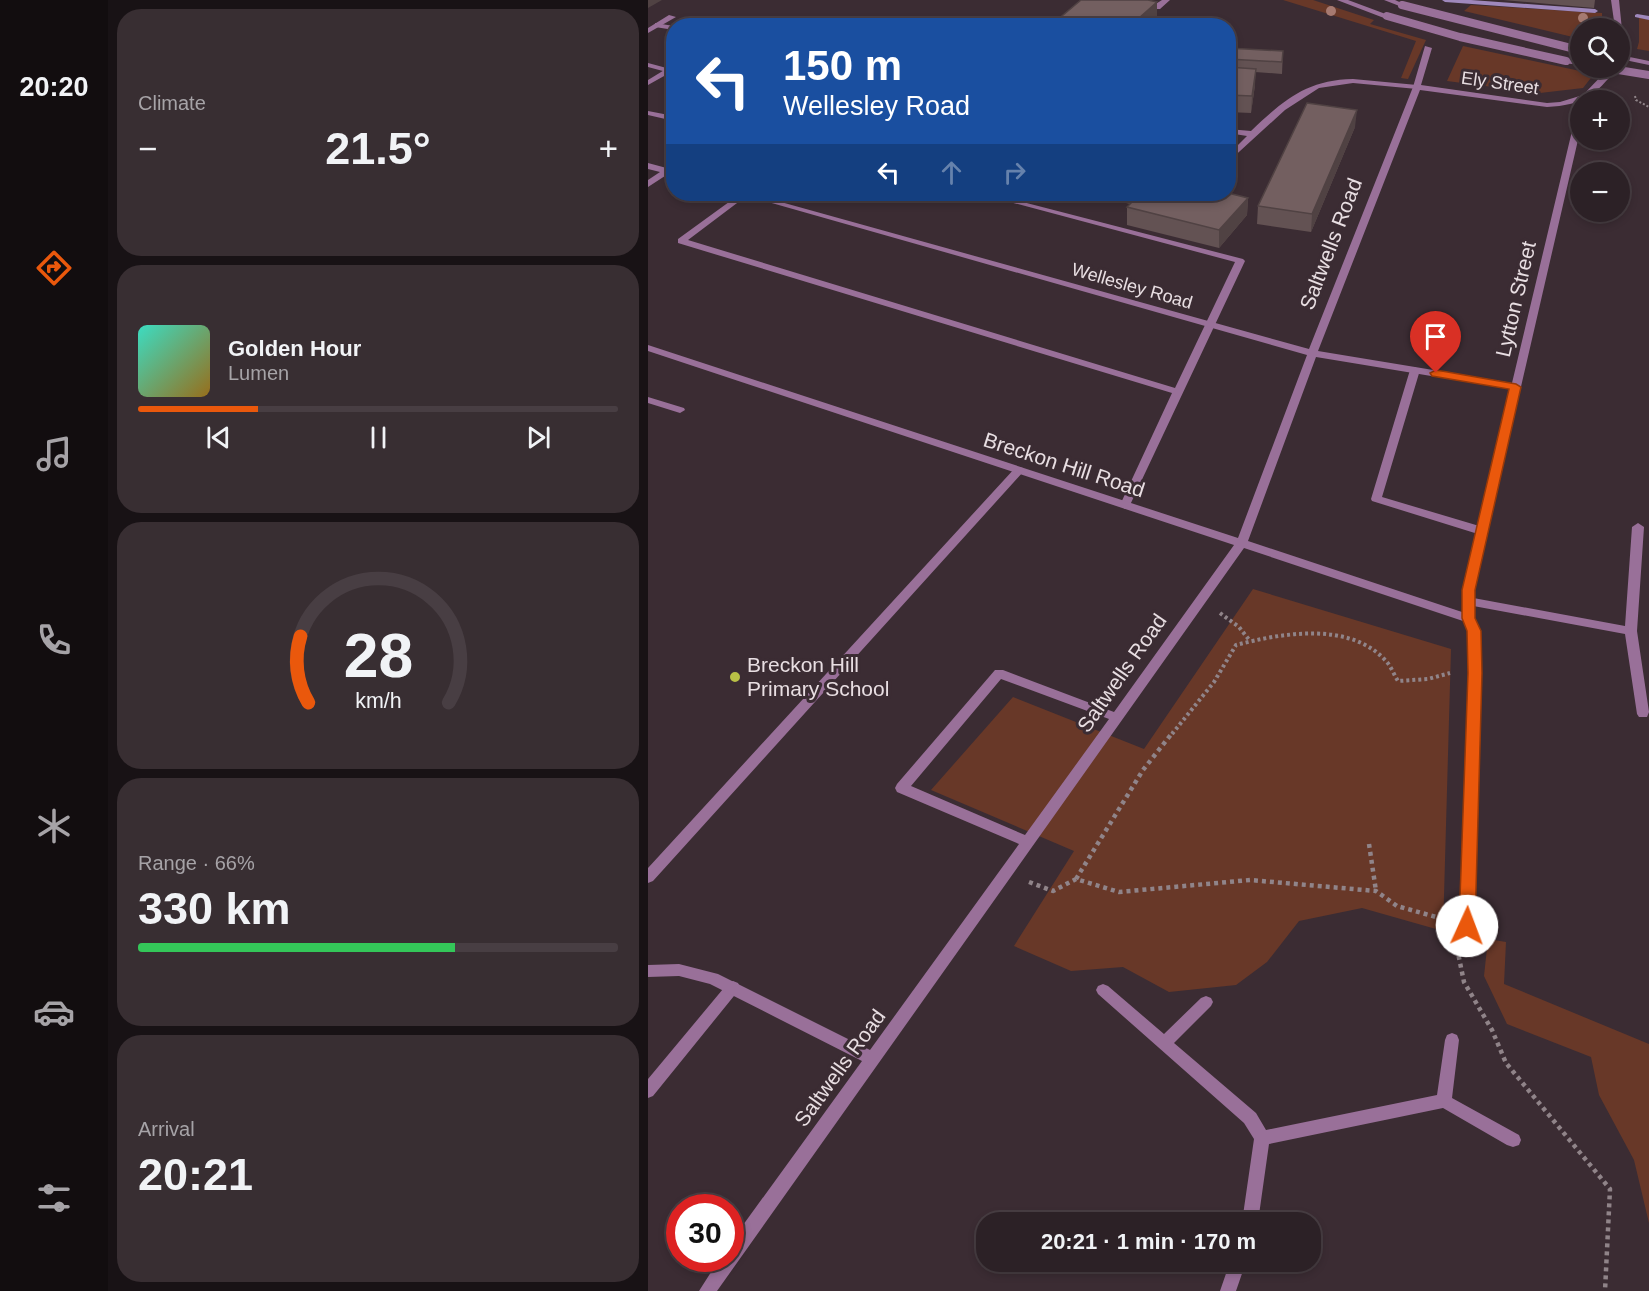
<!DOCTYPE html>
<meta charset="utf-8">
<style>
body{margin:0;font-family:Helvetica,sans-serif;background:#382e32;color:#f1f3f6;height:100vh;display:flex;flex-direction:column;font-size:22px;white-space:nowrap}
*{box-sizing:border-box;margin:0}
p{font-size:20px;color:#a6a3a7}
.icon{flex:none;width:33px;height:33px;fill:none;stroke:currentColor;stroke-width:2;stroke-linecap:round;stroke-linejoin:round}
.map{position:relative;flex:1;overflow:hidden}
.sheet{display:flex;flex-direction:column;gap:9px;padding:9px;background:#181215;width:540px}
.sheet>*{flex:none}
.hud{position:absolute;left:18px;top:18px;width:570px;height:183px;border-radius:24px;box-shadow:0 3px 9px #0003,0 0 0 2px #483e43;background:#1a4fa0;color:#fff;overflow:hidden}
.tools{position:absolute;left:922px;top:18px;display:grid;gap:12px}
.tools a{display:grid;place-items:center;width:60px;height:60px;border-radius:50%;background:#2c2126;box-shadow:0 3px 9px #0003,0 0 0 2px #483e43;font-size:30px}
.speed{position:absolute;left:18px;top:1194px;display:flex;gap:12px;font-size:30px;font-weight:700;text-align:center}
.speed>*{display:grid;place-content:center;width:78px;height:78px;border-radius:50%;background:#2c2126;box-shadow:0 3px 9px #0003,0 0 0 2px #483e43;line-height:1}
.speed .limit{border:9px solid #d22;background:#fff;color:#111}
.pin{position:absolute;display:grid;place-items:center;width:51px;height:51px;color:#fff;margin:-62px -26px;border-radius:50% 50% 50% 0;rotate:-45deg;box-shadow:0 0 6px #0007}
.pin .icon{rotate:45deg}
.me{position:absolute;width:66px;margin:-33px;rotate:2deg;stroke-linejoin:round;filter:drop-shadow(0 0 4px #0008)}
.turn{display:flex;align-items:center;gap:21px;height:126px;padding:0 18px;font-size:27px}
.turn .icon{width:78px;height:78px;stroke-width:2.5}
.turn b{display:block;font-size:42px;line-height:51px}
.lanes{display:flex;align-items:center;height:57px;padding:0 18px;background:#0003;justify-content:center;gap:30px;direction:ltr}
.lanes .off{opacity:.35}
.big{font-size:45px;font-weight:600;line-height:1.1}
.sheet .tile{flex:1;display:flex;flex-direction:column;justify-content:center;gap:9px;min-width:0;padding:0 21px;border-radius:24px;background:#382e32}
.sheet .dial{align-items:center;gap:0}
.dial svg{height:156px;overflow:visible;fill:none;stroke:#483e43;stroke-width:7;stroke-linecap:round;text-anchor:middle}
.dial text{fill:#f1f3f6;stroke:none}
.song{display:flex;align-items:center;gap:18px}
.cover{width:72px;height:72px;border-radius:9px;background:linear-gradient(135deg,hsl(170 70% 55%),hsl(40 70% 35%))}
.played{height:6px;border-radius:3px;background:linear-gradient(90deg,#ea580c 25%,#483e43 25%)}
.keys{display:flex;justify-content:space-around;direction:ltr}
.heat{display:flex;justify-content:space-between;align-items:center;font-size:33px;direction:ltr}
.charge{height:9px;border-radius:4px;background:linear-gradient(90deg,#34c759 66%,#483e43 0)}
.trip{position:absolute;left:328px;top:1212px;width:345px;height:60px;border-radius:24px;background:#2c2126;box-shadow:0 3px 9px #0003,0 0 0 2px #483e43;font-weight:600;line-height:60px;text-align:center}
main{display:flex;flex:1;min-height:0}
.menu{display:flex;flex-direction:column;width:108px;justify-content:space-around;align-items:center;background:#120d0f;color:#a6a3a7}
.menu .icon{width:42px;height:42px}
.menu .current{color:#ea580c}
.menu b{font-size:27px;color:#f1f3f6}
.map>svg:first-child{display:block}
.green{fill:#683828}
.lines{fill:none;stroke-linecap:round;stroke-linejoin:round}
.stream{fill:#9f88bc;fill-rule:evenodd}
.path-far2{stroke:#908489;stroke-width:2;stroke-dasharray:2 2;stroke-linecap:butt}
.path-far1{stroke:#908489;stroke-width:4;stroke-dasharray:3 3;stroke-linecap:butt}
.path{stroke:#908489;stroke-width:4.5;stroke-dasharray:4 4;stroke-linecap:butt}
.service{fill:#997099;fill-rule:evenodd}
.minor{fill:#997099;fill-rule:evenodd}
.tertiary{fill:#997099;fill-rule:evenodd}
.tertiary-bridge{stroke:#997099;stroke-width:8}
.tree{fill:#a67a71}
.wall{fill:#635253}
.shaded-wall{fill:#504243}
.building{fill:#735f60;stroke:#504243;stroke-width:1.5}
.route{fill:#ea580c;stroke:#983908;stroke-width:1.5}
.poi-dot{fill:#b9c046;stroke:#3b2c33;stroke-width:2}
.labels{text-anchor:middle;stroke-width:6;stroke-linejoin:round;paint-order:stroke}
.far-street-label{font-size:18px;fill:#e8dee2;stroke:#3b2c33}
.street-label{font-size:21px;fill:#e8dee2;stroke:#3b2c33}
.poi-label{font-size:21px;fill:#e8dee2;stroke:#3b2c33;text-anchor:start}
</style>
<main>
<nav class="menu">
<b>20:20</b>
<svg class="icon current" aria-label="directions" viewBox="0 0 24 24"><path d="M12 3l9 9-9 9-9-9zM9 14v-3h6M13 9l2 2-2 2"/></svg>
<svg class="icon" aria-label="music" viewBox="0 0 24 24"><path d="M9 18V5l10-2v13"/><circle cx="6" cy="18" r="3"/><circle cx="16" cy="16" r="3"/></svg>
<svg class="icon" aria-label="phone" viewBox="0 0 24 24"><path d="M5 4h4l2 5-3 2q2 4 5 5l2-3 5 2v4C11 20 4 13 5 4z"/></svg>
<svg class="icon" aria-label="climate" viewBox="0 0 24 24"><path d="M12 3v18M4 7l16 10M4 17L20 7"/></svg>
<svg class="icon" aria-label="car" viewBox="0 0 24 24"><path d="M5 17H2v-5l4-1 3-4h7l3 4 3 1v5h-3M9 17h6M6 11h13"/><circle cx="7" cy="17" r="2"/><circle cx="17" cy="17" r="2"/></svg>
<svg class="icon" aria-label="filters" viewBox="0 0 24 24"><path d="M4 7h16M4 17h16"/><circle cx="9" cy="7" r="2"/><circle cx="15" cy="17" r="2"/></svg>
</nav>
<section class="sheet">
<div class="tile"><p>Climate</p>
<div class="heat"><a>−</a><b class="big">21.5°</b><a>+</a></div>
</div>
<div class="tile">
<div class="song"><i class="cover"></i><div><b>Golden Hour</b><p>Lumen</p></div></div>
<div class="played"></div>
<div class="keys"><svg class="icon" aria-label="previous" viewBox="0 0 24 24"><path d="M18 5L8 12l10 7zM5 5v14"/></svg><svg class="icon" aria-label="pause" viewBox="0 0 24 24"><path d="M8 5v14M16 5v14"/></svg><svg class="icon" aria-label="next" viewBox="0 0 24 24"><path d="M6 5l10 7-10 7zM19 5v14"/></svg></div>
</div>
<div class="tile dial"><svg viewBox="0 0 100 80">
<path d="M14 69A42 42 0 1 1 86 69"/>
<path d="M14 69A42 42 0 0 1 10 35" stroke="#ea580c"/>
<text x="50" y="56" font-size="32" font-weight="700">28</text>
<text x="50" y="72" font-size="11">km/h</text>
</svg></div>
<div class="tile"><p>Range · 66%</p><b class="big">330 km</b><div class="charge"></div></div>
<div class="tile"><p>Arrival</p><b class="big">20:21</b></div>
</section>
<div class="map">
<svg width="1001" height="1291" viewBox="0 0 1001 1291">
<rect width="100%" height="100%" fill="#3b2c33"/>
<path class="green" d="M635,0H665L726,20L722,24L778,40L760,79L753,78L768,41Z
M823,5L954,13V28H933V39L816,11Z
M991,17L1001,20V51L989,49L991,42Z
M815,46L946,74L935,88L892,93L799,81Z
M605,589L803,649L795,931L714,908L651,921L619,962L588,985L521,992L475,967L423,971L366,946L426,851L283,790L365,697L496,749Z
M840,939L858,942L856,984L1001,1044V1223L986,1160L951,1095L943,1057L859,1024L836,976Z"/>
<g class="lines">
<path class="stream" d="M794,0H823L947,9L950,11L947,13L797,2Z
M989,14L1001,16V20L987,17V15Z"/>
<path class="path-far2" d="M987,96L988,100L1001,107"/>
<path class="path-far1" d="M572,613L591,627L602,641
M524,734L566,682L588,645C634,633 702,621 738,661C743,666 746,675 750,681L780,679L802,673"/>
<path class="path" d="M721,844L728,891
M428,879L495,770L525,732
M381,882L405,891L428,879L471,892L602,880L728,891L749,906L795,919
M809,948L816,982L844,1030L858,1063L962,1189L957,1291"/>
<path class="service" d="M514,0H522L512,9H506V5Z
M7,23L26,26V30L7,27Z
M18,69L25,71L0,85V80Z
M705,79L769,85L773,87L769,89L705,83L671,88L637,110L580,162V155L599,136L580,133V129L603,131C636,100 658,80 705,79Z
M0,111L26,116V121L0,115Z
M92,194H101L40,240L527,388L587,262L332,194H344L595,259L597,261L482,505L477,509L472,505L524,393L30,243V239Z
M767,367L772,370L734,497L838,528L840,531L838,534H830L724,501L723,499L762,370Z
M0,397L36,408L37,410L32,413L0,403Z
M371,467L375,468L376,470L375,472L5,881L0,883V868L367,468Z
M990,523L996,527L989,631L1001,712L999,717H991L989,714L977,634L820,605L814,601L820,597L977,626L984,527Z
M85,981L90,983L92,987L90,991L5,1096L0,1098V1079L80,983Z"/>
<path class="minor" d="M963,0H971L974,30L967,28Z
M21,15L28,17L0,33V28Z
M777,46L784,48L773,85L899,103L912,102L935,95L961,68H969C947,96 935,105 899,107L772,90L670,351L864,383L929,110L933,108V127L826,590V618L832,631L833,673L826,926L824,930L819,932L814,930L812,926L821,673L820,631L815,621L596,548L69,1291H51L72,1258H82V1243L214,1061L62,984L31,976L0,977V965L31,964L70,974L222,1050L371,844L249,792L247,788L249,784L347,670H355L466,712L586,545L0,351V345L590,538L659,355L92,194H104L661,349L765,87ZM668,357L862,389L814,590V612L600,541ZM353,679L461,719L377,835L263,786Z
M0,63L26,70V74L0,67Z
M0,163L26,170V175L20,174L0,187V180L12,172L0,169Z
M455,984L460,986L516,1034L553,998L558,996L563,998L565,1002L563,1006L526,1043L608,1113L618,1130L789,1095L797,1040L799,1035L804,1033L809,1035L811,1040L804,1098L871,1135L873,1140L871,1145L865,1147L859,1145L795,1108L621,1144L610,1222H594L606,1139L596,1123L450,994L448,990L450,986Z
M582,1262H598L588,1291H572Z"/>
<path class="tertiary" d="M689,0H700L743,16L736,18Z
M736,0H747L758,5L754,7Z
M972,55L1001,61V65L972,59Z
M915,59L933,61V65L915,63Z"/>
<path class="tertiary-bridge" d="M754,5L927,49
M739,16L812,37L918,61
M958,68L1001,75"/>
</g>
<g class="tree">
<circle cx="683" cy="11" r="5"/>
<circle cx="935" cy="18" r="5"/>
</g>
<path class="wall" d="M855,0H947L946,8Z
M580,48L635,51L634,74L607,72V85L603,113L580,112Z
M707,127L663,232L609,224L610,206Z
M442,194H580L600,198L599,215L571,248L479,225V207L482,204Z"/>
<path class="shaded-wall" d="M0,0H14L0,8Z
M509,2V18L501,26H482Z
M608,69L607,85L603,113L604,96Z
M709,110L707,127L663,232L664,214Z
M486,194H498L486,205Z
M600,198L599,215L571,248V230Z"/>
<path class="building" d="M433,0H500L509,2L482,26H402Z
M580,48L635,51L634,62L580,59Z
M580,67L608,69L604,96L580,95Z
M659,103L709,110L664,214L610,206Z
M580,193L600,198L571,230L479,207L492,194Z"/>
<path class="route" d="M788,370L868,384L873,387L827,590V618L833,631L834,673L827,926L825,931L819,933L813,931L811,926L820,673L819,631L814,618V590L861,389L784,376L782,373Z"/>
<circle class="poi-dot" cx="87" cy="677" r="6"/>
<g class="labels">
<g class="far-street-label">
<text transform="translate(852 83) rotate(8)" y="6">Ely Street</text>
<text transform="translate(484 286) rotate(16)" y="6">Wellesley Road</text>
</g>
<g class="street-label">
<text transform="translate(683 244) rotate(-69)" y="7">Saltwells Road</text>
<text transform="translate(868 299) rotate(-77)" y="7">Lytton Street</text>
<text transform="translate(416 465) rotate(18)" y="7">Breckon Hill Road</text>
<text transform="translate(474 673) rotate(-55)" y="7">Saltwells Road</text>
<text transform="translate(192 1068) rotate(-54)" y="7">Saltwells Road</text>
</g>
<g class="poi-label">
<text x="99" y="672">Breckon Hill<tspan x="99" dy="24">Primary School</tspan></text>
</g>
</g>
</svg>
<div class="tools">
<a><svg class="icon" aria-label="search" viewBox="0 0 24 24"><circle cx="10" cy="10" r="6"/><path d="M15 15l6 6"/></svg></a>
<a>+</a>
<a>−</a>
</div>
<div class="speed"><div class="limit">30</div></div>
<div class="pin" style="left:788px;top:373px;background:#d93025"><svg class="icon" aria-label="arrive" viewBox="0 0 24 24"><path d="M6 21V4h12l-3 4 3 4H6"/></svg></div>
<svg class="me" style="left:819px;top:926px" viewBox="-20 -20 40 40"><circle r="19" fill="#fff"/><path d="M0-13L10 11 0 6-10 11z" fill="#ea580c"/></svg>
<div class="trip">20:21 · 1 min · 170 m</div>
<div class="hud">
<div class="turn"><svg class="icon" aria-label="left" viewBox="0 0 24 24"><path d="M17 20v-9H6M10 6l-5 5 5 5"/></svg><div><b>150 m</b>Wellesley Road</div></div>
<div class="lanes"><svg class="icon" aria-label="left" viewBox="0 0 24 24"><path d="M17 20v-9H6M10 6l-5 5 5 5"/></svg><svg class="icon off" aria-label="ahead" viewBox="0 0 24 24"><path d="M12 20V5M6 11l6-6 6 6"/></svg><svg class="icon off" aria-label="right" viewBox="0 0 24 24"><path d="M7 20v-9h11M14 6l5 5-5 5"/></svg></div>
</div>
</div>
</main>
